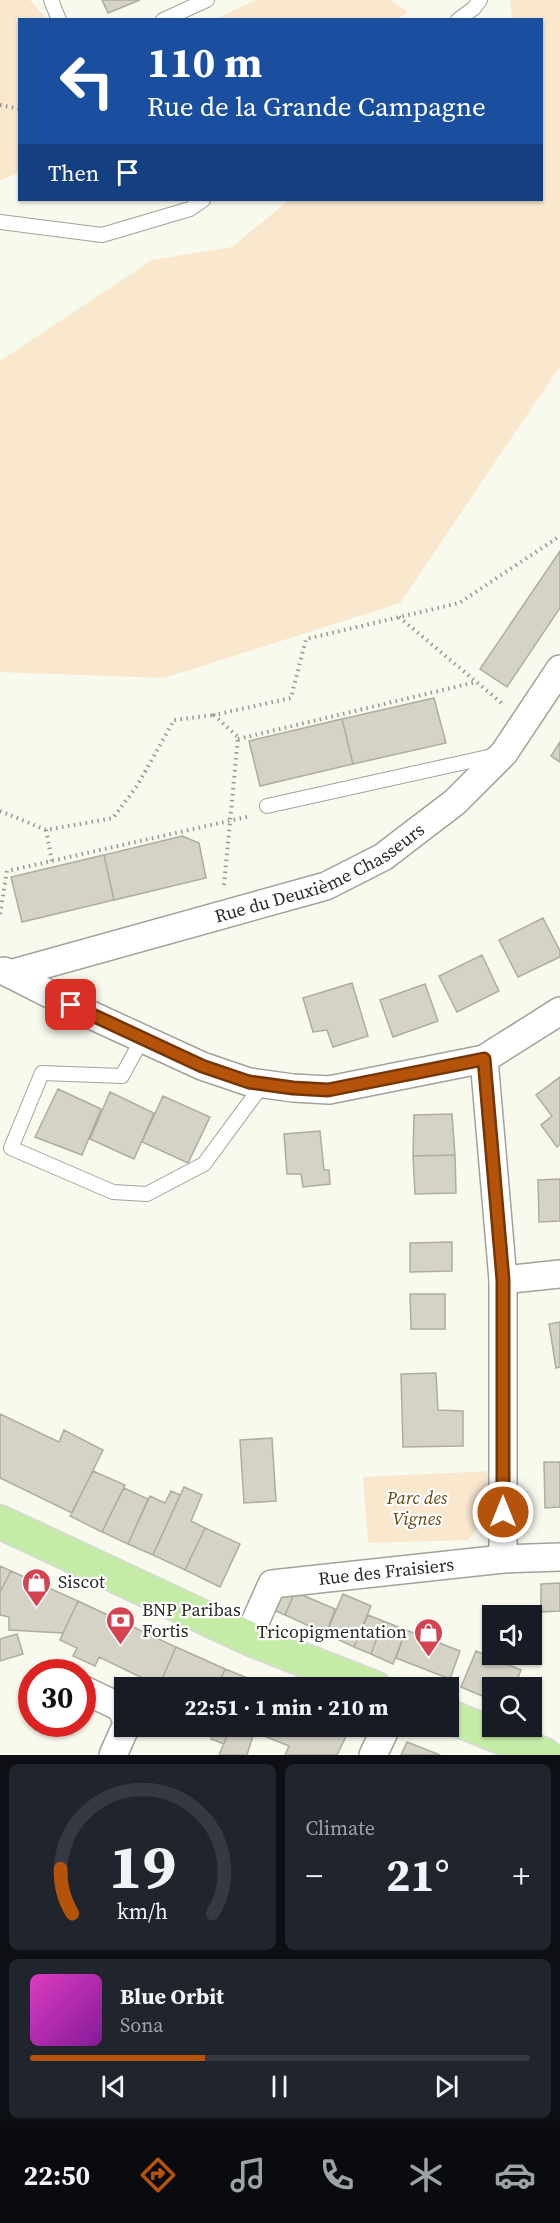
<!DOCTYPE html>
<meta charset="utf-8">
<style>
body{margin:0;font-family:"Source Serif 4",serif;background:#20242c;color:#f1f3f6;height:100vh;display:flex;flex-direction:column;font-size:22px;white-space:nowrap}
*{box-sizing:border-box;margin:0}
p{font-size:20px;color:#9ea1a6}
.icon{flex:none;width:33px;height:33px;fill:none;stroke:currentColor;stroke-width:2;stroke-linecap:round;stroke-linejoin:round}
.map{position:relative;height:1755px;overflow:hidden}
.side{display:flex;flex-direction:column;gap:9px;padding:9px;background:#0d0f14;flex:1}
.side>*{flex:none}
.banner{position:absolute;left:18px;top:18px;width:525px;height:183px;border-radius:0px;box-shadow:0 2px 4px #0004;background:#1a4fa0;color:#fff;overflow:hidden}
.buttons{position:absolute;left:482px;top:1605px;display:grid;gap:12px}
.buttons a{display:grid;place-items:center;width:60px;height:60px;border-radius:0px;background:#171b24;box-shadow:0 2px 4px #0004;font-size:30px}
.speed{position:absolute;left:18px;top:1659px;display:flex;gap:12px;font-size:30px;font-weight:700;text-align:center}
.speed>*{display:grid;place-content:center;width:78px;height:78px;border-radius:50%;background:#171b24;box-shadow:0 2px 4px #0004;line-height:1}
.speed .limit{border:9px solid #d22;background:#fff;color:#111}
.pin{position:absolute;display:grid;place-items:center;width:51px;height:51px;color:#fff;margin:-26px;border-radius:12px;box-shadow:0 3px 9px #0006}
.me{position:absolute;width:66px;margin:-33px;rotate:0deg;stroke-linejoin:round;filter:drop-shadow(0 0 4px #0008)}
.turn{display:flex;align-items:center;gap:21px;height:126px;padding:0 30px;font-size:27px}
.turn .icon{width:78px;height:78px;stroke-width:2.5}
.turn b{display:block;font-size:42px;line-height:51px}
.then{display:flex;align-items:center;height:57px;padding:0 30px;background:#0003;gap:12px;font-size:22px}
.big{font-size:45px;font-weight:700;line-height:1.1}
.side .tile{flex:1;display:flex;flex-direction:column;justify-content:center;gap:9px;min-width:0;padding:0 21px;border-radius:9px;background:#20242c}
.side .dial{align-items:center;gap:0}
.dial svg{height:156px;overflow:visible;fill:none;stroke:#363941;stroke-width:7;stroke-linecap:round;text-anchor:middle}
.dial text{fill:#f1f3f6;stroke:none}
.song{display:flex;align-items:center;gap:18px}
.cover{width:72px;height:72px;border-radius:9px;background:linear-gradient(135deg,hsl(310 70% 55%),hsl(290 70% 35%))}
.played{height:6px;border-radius:3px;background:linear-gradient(90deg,#b45309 35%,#363941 35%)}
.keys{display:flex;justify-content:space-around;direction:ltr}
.heat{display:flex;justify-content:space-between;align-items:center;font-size:33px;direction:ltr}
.side .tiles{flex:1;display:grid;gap:9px;grid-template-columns:1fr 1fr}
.tile:last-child{grid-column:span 2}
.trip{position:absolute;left:114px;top:1677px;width:345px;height:60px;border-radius:0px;background:#171b24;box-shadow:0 2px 4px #0004;font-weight:700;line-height:60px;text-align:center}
.dock{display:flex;height:96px;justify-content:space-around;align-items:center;background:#090b0e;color:#9ea1a6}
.dock .icon{width:42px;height:42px}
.dock .current{color:#b45309}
.dock b{font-size:27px;color:#f1f3f6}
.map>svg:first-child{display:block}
.green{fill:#f9e7ce}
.building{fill:#d5d2c6;stroke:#afaca1;stroke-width:1.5}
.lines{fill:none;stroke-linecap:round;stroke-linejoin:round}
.lane-casing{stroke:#a1a398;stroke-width:16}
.street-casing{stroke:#a1a398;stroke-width:30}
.primary-casing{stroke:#d9d9d8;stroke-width:36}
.path{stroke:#96978f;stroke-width:4;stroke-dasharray:1.5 4.5;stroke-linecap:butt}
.lane{stroke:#fff;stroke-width:14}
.street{stroke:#fff;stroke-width:27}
.primary{stroke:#c5eca7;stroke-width:33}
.route-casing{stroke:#753606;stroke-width:15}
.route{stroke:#b45309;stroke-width:10}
.labels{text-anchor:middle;stroke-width:4.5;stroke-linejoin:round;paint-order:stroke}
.street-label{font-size:18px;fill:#2a2a26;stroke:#fff}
.park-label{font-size:18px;font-style:italic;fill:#664710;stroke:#fff}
.poi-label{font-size:18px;fill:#2a2a26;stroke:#fff;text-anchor:start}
</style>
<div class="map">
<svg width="560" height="1755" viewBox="0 0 560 1755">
<rect width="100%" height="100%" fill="#f8faee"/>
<path class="green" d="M0,0H30L47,19L20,20L19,172L0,181Z
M256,0H391L408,12L396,20L215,19Z
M510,0H560V366L400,603L164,678L0,672V361L152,260L232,247L289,200H542V20L512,19Z
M492,1471L491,1513L468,1540L368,1543L363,1477Z"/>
<path class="building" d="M102,0H140L108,13Z
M560,551V608L507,687L480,669Z
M434,698L446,743L353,764L342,719Z
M342,719L353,764L260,786L249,741Z
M560,742V762L551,756Z
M182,836L199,843L206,878L114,900L104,855Z
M104,855L114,900L22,922L11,877Z
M543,918L560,951V957L518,977L499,940Z
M482,955L499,991L457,1012L439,976Z
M352,983L368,1036L333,1047L327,1030L313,1032L303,998Z
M425,984L438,1021L393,1037L380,1000Z
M560,1077V1144L557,1147L541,1125L552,1116L536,1095Z
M58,1089L101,1109L82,1155L35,1137Z
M110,1092L154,1113L134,1159L90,1139Z
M163,1096L210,1117L188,1163L142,1142Z
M452,1114L455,1155L413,1156L414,1115Z
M320,1131L324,1170H329L330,1184L303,1187L301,1174H287L284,1134Z
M455,1155L456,1193L415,1194L413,1156Z
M560,1179V1221L539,1222L538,1180Z
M452,1242V1271L410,1272V1243Z
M410,1294H445V1329H411Z
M560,1322V1367L556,1368L549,1324Z
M436,1373L438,1410L463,1411V1446L403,1447L401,1374Z
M0,1414L59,1442L64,1430L103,1450L72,1513L0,1478Z
M272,1438L276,1501L244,1503L240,1440Z
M544,1462H560V1507L545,1508Z
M93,1471L125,1485L102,1532L70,1516Z
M184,1487L202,1495L191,1521L205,1528L185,1570L153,1555Z
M124,1488L148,1499L128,1544L102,1532Z
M171,1491L180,1495L153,1555L128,1544L150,1496L165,1503Z
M205,1528L240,1544L220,1587L185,1570Z
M0,1566L11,1571L0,1592Z
M11,1571L78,1601L63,1633L9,1630V1617L0,1615V1592Z
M560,1583V1611L541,1612V1584Z
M277,1589L295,1592L285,1615L269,1608Z
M295,1592L335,1609L326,1634L285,1615Z
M343,1594L371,1606L354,1647L326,1634Z
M78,1601L176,1647L159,1686L99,1657L95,1666L73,1656L77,1648L60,1640Z
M368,1615L383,1621L371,1654L354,1647Z
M383,1621L406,1630L393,1664L371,1654Z
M406,1630L460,1651L450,1679L396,1658Z
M17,1634L23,1654L0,1661V1639Z
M176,1647L225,1669L217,1688H163L159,1686Z
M476,1651L521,1670L514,1688H492V1700L461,1687Z
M225,1669L250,1679L247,1688H217Z
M250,1679L270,1686L269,1688H247Z
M216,1726H231L224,1744L211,1739Z
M231,1726H256L247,1755H219Z
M256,1726H351L337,1755H285L289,1746L254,1732Z
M407,1742L440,1755H401Z"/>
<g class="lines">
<defs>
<path id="lane" d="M51,0L59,20
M163,20L207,0
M458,20L474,8L480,0
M0,222L102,235L190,209L203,200
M267,806L497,755
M142,1039L122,1076L42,1073L11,1148L113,1192L147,1194L204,1164L263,1084"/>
<g id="street">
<path d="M4,971L91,1015L202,1066L249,1082L293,1088L329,1090L484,1059L560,1011"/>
<path id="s1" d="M10,974L326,886L383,857L455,802L504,753L560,669"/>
<path d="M484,1059L503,1280V1559"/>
<path d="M503,1280L560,1274"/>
<path id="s2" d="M248,1638L272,1584L503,1559L560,1557"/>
<path d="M82,1689L122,1708L124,1715"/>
<path d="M113,1755L126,1726"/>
<path d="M373,1755L387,1726"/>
</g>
<path id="primary" d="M0,1522L248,1638L375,1688
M448,1716L545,1755"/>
</defs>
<use href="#lane" class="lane-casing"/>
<use href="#street" class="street-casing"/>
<use href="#primary" class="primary-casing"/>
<path class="path" d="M0,105L20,109
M399,617L504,705
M238,739L476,682
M0,811L46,830L113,818L137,786L174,720L214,715
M46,830L52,861
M224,885L238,737L214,715L291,698L306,639L459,603L560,536
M0,914L7,871L251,816"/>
<use href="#lane" class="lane"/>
<use href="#street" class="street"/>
<use href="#primary" class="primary"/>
</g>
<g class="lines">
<defs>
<path id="route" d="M71,1005L202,1066L249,1082L293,1088L328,1090L484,1059L503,1280V1512"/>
</defs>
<use href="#route" class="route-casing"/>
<use href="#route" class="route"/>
</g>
<defs>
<symbol id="shop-pin" viewBox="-11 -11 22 30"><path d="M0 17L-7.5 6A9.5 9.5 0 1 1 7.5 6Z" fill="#d34350" stroke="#fff"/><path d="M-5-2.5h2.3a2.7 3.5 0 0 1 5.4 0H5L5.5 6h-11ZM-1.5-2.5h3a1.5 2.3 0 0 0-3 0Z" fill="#fff"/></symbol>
<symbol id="bank-pin" viewBox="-11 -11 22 30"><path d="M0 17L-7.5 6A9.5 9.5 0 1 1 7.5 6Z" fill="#d34350" stroke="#fff"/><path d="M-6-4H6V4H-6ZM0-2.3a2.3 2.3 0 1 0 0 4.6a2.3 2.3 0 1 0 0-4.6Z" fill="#fff"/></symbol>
</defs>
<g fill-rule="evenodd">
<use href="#shop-pin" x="20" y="1566" width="33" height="45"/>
<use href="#bank-pin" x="104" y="1604" width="33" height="45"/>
<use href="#shop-pin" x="412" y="1616" width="33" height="45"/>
</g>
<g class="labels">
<g class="street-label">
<text dy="6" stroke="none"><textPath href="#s1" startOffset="327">Rue du Deuxième Chasseurs</textPath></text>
<text dy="6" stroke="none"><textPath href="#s2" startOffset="174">Rue des Fraisiers</textPath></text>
</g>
<g class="park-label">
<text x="417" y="1504">Parc des<tspan x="417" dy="21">Vignes</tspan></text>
</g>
<g class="poi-label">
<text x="58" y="1588">Siscot</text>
<text x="142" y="1616">BNP Paribas<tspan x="142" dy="21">Fortis</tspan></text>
<text x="407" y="1638" text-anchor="end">Tricopigmentation</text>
</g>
</g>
</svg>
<div class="buttons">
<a><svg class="icon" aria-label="sound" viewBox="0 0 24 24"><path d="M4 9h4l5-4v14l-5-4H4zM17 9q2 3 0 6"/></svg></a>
<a><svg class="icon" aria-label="search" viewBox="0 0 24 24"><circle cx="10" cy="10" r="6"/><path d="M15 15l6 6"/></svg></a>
</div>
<div class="speed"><div class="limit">30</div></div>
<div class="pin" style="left:71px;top:1005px;background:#d93025"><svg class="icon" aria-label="arrive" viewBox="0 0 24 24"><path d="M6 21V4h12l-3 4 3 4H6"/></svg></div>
<svg class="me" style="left:503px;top:1512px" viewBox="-20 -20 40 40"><circle r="17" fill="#b45309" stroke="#fff" stroke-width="3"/><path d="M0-11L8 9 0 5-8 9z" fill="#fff"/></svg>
<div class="trip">22:51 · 1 min · 210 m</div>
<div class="banner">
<div class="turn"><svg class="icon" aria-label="left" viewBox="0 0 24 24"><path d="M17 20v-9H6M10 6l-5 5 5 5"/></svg><div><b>110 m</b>Rue de la Grande Campagne</div></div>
<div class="then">Then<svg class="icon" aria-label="arrive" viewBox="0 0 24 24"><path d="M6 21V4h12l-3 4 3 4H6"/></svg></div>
</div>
</div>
<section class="side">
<div class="tiles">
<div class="tile dial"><svg viewBox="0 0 100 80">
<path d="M14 69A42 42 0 1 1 86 69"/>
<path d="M14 69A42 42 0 0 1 8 46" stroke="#b45309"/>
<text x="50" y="56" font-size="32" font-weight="700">19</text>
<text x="50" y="72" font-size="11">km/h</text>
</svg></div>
<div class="tile"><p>Climate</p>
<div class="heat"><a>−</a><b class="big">21°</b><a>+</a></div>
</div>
<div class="tile">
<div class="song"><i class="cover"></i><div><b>Blue Orbit</b><p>Sona</p></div></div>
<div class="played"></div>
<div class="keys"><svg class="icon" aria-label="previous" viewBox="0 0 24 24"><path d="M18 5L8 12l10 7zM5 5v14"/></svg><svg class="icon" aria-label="pause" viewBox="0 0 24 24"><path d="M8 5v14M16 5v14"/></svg><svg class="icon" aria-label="next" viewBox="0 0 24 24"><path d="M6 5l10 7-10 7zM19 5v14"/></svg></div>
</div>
</div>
</section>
<nav class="dock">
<b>22:50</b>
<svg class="icon current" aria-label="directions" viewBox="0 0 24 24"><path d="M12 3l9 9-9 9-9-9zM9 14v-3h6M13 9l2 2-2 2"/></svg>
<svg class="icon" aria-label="music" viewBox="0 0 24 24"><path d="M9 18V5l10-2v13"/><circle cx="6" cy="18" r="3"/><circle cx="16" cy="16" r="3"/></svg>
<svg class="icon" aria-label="phone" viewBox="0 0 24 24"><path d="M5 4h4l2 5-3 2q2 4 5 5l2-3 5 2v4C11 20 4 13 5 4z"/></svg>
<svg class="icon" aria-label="climate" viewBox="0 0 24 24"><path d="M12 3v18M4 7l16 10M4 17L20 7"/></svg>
<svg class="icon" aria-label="car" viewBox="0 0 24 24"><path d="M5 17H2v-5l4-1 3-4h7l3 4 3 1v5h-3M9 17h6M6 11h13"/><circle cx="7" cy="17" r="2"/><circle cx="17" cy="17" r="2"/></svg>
</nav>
